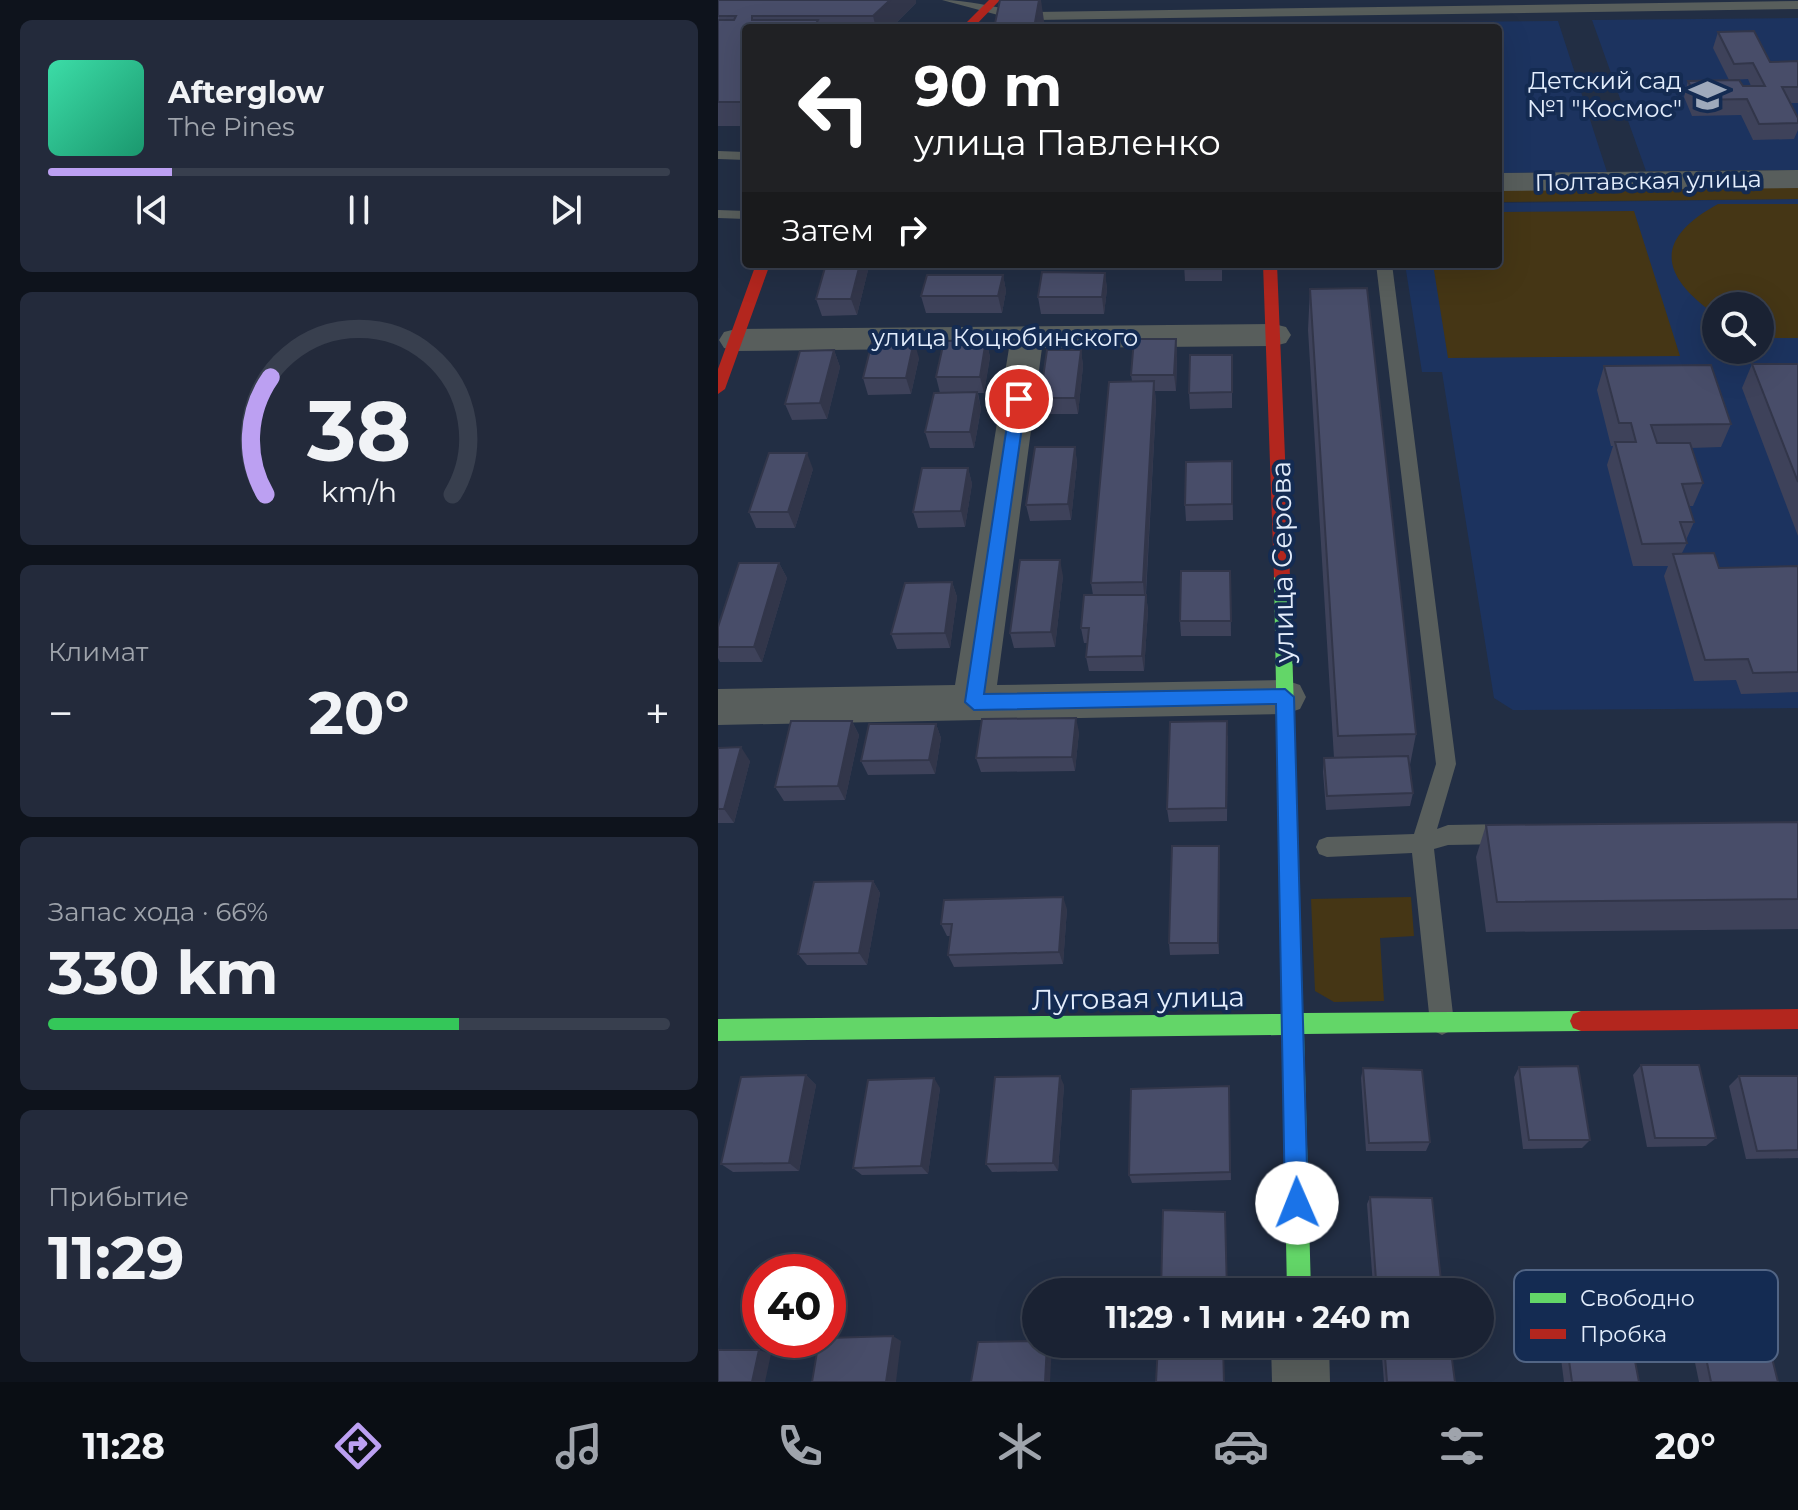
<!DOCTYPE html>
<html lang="ru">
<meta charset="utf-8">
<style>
body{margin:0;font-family:Montserrat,sans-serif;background:#232a3b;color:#f1f3f6;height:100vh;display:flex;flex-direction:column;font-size:30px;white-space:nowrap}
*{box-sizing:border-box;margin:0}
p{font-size:26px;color:#9fa4ac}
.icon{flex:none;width:44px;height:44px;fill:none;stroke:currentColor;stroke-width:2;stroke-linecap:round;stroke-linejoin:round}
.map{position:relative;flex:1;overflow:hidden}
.side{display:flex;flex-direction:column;gap:20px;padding:20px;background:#0e131c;width:718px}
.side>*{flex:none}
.hud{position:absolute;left:24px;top:24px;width:760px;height:244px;border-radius:8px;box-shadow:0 8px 32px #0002,0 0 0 2px #383f4e;background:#202124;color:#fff;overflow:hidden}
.buttons{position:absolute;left:984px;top:292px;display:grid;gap:16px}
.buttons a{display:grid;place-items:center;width:72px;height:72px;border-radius:50%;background:#1a2233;box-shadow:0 8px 32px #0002,0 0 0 2px #383f4e;font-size:40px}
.speed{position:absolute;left:24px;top:1254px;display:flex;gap:16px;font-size:40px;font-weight:700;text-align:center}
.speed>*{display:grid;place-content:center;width:104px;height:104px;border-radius:50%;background:#1a2233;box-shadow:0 8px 32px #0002,0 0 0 2px #383f4e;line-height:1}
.speed .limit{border:12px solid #d22;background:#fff;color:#111}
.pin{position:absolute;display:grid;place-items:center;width:68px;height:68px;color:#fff;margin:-34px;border:4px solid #fff;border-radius:50%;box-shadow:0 2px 8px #0007}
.me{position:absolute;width:88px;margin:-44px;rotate:359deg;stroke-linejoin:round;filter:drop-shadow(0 0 6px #0008)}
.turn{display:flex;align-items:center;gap:28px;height:168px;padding:0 40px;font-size:36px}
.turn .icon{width:104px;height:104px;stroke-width:2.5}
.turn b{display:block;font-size:56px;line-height:68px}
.then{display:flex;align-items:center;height:76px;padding:0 40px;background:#0003;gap:16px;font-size:30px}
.big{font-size:60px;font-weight:700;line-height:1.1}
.side .card{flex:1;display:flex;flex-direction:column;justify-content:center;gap:12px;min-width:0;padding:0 28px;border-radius:12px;background:#232a3b}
.side .dial{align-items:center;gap:0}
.dial svg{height:208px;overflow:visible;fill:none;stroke:#383f4e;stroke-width:7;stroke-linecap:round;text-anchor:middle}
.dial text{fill:#f1f3f6;stroke:none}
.song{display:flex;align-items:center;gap:24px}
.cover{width:96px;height:96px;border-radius:12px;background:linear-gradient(135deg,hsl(160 70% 55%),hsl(160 70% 35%))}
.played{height:8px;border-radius:4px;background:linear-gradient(90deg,#bca0f2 20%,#383f4e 20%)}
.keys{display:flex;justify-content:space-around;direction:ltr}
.heat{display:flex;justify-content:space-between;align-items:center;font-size:44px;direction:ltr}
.charge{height:12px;border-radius:6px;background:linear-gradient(90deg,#34c759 66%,#383f4e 0)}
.trip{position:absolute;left:304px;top:1278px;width:472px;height:80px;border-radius:40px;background:#1a2233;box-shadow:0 8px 32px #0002,0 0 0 2px #383f4e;font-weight:700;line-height:80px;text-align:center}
.tabs{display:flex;height:128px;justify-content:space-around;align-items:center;background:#0a0e14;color:#9fa4ac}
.tabs .icon{width:56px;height:56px}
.tabs .on{color:#bca0f2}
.tabs b{font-size:36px;color:#f1f3f6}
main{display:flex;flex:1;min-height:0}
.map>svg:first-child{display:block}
.built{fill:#1c335f;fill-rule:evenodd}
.green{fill:#453615}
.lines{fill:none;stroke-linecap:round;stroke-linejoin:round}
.lane{fill:#585e5c;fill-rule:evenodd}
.street{fill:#585e5c;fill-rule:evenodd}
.fast{fill:#63d668;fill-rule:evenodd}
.jam{fill:#b3261e;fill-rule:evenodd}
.wall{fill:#3e425a}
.shaded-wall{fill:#32364a}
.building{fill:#484d69;stroke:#32364a;stroke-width:2}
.route{fill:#1a73e8;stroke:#114b97;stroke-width:2}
.labels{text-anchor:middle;stroke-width:8;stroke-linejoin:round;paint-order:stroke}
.far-poi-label{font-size:24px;fill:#e3edfc;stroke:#142b52;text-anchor:end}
.far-street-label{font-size:24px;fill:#e3edfc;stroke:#142b52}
.street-label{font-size:28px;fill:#e3edfc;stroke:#142b52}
.key{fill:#142b52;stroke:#526585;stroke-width:2}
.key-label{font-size:22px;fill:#e3edfc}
</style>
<main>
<section class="side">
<div class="card">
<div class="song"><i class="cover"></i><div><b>Afterglow</b><p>The Pines</p></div></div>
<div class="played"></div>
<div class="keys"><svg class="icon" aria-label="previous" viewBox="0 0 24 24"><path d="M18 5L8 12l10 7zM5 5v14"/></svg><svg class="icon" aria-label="pause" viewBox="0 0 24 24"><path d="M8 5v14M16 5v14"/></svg><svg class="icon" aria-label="next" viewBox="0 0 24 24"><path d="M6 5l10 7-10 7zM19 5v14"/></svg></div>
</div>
<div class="card dial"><svg viewBox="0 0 100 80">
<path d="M14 69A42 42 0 1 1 86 69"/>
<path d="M14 69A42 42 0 0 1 16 24" stroke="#bca0f2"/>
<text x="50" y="56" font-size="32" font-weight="700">38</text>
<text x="50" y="72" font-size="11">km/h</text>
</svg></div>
<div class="card"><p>Климат</p>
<div class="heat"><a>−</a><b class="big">20°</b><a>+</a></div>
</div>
<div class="card"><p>Запас хода · 66%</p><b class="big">330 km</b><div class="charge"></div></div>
<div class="card"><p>Прибытие</p><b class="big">11:29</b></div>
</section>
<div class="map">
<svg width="1080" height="1382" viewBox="0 0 1080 1382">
<rect width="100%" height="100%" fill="#222e44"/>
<path class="built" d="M1080,18V170L928,171L874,20Z
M840,21L889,172L780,173V28H407V25Z
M1080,199V708L795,710L776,698L724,372H704L687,264H780V203ZM998,306H1042V350H998Z"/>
<path class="green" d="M1080,183V199L780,202V187Z
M1000,204H1080V338H1042V306H998V315C941,275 936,239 1000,204Z
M916,211L962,356L730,358L715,264H780V212Z
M693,897L696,936L662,938L666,1001L616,1002L597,991L593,899Z"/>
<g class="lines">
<path class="lane" d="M224,0C256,0 285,11 317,12L1080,1V9L317,20L295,19Z
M0,151L28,152V160L0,159Z
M0,210L28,211V219L0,218Z
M658,264H674L738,764L719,829L730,825L790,824L798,827L801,834L798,841L790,844L730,845L716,849L736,1023L732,1031L724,1035L716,1031L712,1023L694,853L609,857L601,854L598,847L601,840L609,837L696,834L718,764Z"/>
<path class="street" d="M1080,170V188L780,191V173Z
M556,324L568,327L573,335L568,343L556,346L324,348L279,685L567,680L582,685L588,697L582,709L567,714L0,725V689L237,685L291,348L18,351L6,348L1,340L6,332L18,329Z
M553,1344H611L612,1382H554Z"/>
<path class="fast" d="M564,571L572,577L585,1013L863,1011L871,1014L874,1021L871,1028L863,1031L586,1034L593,1292H569L564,1035L0,1041V1019L564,1014L556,577Z"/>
<path class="jam" d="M271,0H282L255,28H243Z
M38,264H52L7,389L0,394V369Z
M545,264H559L572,577L564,583L556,577Z
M1080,1009V1029L863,1031L855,1028L852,1021L855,1014L863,1011Z"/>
</g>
<path class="wall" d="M198,3L173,28H28V126H0V16Z
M1000,32L1052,62L1080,61V103H1072L1080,118V130L1076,139L1035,140L1023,115L974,116L966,97L970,81L1033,86L1030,79L1011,80L995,48Z
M466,264H504V281H467Z
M151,266L139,315L104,316L98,299Z
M387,273L389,289L386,314H323L320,297Z
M285,275L288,291L284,313H208L203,296Z
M592,289L698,734L692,765L695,793L692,806L608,810L605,772L606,758H616L590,330Z
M458,339L459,355L458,391H437L438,405L428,595L430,610L426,671H371L368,657L369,643H366L363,628L375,595L373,583L414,381L413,375Z
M268,340L272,357L266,393H260L263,409L256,448H212L207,432L222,393L218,377Z
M116,350L122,367L109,419L74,420L67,404Z
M363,350L365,366L360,414H325L322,398Z
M514,355V408L472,409L471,393Z
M201,358L193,394L150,395L145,378Z
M1034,364H1080V536L1024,388Z
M886,366L1013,424L1003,447L973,448L985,483L975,506H971L976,522L968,540L969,543L964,553L1001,568L1080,566V692L1023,694L1018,680L976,681L946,576L950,566H915L889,465L895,446H893L879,390Z
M357,447L359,463L353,520L312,521L308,505Z
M514,461L515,520L468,521L467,505Z
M250,468L254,484L247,527L200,528L195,512Z
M95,469L77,528H38L31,512Z
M61,563L69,578L44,662H2L0,658V627Z
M512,571L513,636H463L462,621Z
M345,576L337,647L296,648L292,633Z
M234,582L239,597L232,648L179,649L173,634Z
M134,721L141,735L127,800L66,801L57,787Z
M218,724L223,738L217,774L150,775L143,761Z
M361,732L357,771L263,772L258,758Z
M510,735L509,821L451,822L449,809Z
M0,748L32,761L16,823H0Z
M1080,822V929L768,932L758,857L768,825Z
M501,846V954L452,955L451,943Z
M155,881L162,893L149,965H89L80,954Z
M349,909L345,964L236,967L230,955L232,936H229L223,924Z
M923,1065L998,1138L988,1146L929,1147L915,1075Z
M801,1067L872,1140L864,1148L805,1149L796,1077Z
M645,1068L712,1142L708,1151H648L643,1078Z
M88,1075L98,1085L81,1171L15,1172L3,1164Z
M1021,1076H1080V1158L1028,1159L1011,1086Z
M346,1085L340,1171L274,1172L268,1164Z
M511,1086L513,1180L414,1183L411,1175Z
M222,1088L210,1174L144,1175L135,1168Z
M652,1197L723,1280L719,1285L655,1286L649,1204Z
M981,1324L1060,1382H981L970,1329Z
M848,1339L921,1382H846L841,1343Z
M663,1344H732L737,1382H666Z"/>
<path class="shaded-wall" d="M172,0H198V3L173,28H158L155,16Z
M321,0H323L327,28H316Z
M142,264H151V266L139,315L133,299Z
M387,273L389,289L386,314L384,297Z
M285,275L288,291L284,313L280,296Z
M458,339L459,355L458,391L456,375Z
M268,340L272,357L266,393L262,377Z
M196,341L201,358L193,394L188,378Z
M116,350L122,367L109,419L102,403Z
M363,350L365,366L360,414L357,398Z
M436,381L438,405L427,605L425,582Z
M259,392L263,409L256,448L252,432Z
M357,447L359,463L353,520L350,504Z
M89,453L95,469L77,528L70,512Z
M250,468L254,484L247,527L243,511Z
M342,560L345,576L337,647L333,632Z
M61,563L69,578L44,662L36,647Z
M234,582L239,597L232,648L227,633Z
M428,595L430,610L426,671L424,656Z
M358,718L361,732L357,771L354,757Z
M134,721L141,735L127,800L120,786Z
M218,724L223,738L217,774L211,760Z
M23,747L32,761L16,823L6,809Z
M501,846L502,859L501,954L500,943Z
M155,881L162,893L149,965L141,953Z
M345,897L349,909L345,964L341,952Z
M88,1075L98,1085L81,1171L71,1163Z
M342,1076L346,1085L340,1171L335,1163Z
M216,1078L222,1088L210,1174L203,1166Z
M175,1336L183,1341L178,1382H168Z
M329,1344L334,1345L332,1382H327Z
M41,1350L53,1354L47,1382H34Z"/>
<path class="building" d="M0,0H172L155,16H34V20H100L96,28H28V102H0V20H16L18,16H0Z
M282,0H321L316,28H276Z
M1036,31L1052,62L1080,61V87H1064L1080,118V123L1041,124L1029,99L979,100L970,81L1021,80L1025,86H1047L1035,63L1016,64L1000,32Z
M108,264H142L133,299H98Z
M324,272L387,273L384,297H320Z
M209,275H285L280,296H203Z
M649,288L698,734L620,736L592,289Z
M416,339H458L456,375H413Z
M268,340L262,377H218L226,341Z
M196,341L188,378H145L154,342Z
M116,350L102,403L67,404L82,351Z
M329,350H363L357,398H322Z
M472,355H514V392L471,393Z
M1034,364H1080V482Z
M993,365L1013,424L933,425L939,443H972L985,483L964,484L976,522H962L969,543L924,544L897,442H918L913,423H901L886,366Z
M436,381L425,582L373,583L391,382Z
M259,392L252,432H207L216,393Z
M317,447H357L350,504L308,505Z
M51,453H89L70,512H31Z
M514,461V504L467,505L468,462Z
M204,468H250L243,511L195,512Z
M996,553L1001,568L1080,566V672L1035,673L1030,659L987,660L955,554Z
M302,560H342L333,632L292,633Z
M21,563H61L36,647H0V627Z
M463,571H512L513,621H462Z
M234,582L227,633L173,634L187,583Z
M366,595H428L424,656L368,657L371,628H363Z
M358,718L354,757L258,758L264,719Z
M73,721H134L120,786L57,787Z
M509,721L508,808L449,809L452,722Z
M151,724H218L211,760L143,761Z
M23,747L6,809H0V748Z
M690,756L695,793L609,796L606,758Z
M1080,822V899L779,902L768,825Z
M454,846H501L500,943H451Z
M155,881L141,953L80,954L96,882Z
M345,897L341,952L230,955L234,924H223L226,900Z
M923,1065H981L998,1138H937Z
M860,1066L872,1140H811L801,1067Z
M645,1068L704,1070L712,1142L651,1143Z
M88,1075L71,1163L3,1164L23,1077Z
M342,1076L335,1163L268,1164L277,1077Z
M1021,1076H1080V1150L1039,1151Z
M216,1078L203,1166L135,1168L150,1080Z
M511,1086L512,1172L411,1175L413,1089Z
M652,1197L714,1198L723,1280H658Z
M445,1210L507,1212L509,1292H443Z
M981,1324L1046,1326L1060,1382H993Z
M175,1336L168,1382H94L101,1340H110V1338Z
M848,1339L913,1340L921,1382H854Z
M318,1341V1344H329L327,1382H253L260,1342Z
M440,1344H505L506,1382H438Z
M666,1344H732L737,1382H669Z
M0,1350H41L34,1382H0Z"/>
<path class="route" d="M301,394L308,399L266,694L567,689L576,697L590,1203L587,1211L579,1215L570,1211L567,1203L558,704L256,710L247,702L293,399Z"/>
<defs>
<symbol id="school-bare" viewBox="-9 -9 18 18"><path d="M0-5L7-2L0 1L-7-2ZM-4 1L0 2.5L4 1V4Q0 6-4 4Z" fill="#9faabc" stroke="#142b52" stroke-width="2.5" paint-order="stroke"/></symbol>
</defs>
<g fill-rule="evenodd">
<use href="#school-bare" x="964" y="70" width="51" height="51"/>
</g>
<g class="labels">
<g class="far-poi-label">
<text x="964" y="89">Детский сад<tspan x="964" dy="28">№1 "Космос"</tspan></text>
</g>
<g class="far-street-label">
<text transform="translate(930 181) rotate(-1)" y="8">Полтавская улица</text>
<text x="287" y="346">улица Коцюбинского</text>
</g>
<g class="street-label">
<text transform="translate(564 562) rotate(-91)" y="10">улица Серова</text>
<text transform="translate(420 998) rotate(-1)" y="10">Луговая улица</text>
</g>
</g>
<rect x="796" y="1270" width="264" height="92" rx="12" class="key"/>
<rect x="812" y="1293" width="36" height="10" fill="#63d668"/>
<rect x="812" y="1329" width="36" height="10" fill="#b3261e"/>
<g class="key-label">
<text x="862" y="1306">Свободно</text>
<text x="862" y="1342">Пробка</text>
</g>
</svg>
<div class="buttons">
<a><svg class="icon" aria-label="search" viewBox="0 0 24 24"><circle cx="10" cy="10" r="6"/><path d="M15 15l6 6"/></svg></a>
</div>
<div class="speed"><div class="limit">40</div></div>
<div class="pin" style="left:301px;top:399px;background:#d93025"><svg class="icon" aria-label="arrive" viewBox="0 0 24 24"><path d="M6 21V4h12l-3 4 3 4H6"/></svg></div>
<svg class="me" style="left:579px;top:1203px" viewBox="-20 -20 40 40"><circle r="19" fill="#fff"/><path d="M0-13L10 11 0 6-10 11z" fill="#1a73e8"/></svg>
<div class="trip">11:29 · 1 мин · 240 m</div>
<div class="hud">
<div class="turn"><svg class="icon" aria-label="left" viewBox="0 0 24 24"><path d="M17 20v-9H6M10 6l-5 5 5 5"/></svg><div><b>90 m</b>улица Павленко</div></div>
<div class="then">Затем<svg class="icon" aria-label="right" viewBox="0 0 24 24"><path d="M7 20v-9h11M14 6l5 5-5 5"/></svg></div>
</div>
</div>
</main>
<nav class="tabs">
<b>11:28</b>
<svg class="icon on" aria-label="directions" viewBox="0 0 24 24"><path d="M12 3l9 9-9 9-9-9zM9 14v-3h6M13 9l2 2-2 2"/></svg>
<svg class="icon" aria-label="music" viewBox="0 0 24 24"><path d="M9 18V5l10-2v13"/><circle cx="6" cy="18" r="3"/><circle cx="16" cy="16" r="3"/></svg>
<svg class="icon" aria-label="phone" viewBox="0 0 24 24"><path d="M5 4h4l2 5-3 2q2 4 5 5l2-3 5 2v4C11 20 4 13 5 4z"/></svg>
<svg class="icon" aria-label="climate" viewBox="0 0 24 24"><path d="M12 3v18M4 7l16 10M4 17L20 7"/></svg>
<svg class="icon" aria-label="car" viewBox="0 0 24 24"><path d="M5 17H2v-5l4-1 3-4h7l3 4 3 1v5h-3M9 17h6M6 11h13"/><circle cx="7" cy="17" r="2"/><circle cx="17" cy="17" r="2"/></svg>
<svg class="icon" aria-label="filters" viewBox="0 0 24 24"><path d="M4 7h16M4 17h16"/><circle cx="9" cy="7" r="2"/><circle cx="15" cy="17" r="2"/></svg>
<b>20°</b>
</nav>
